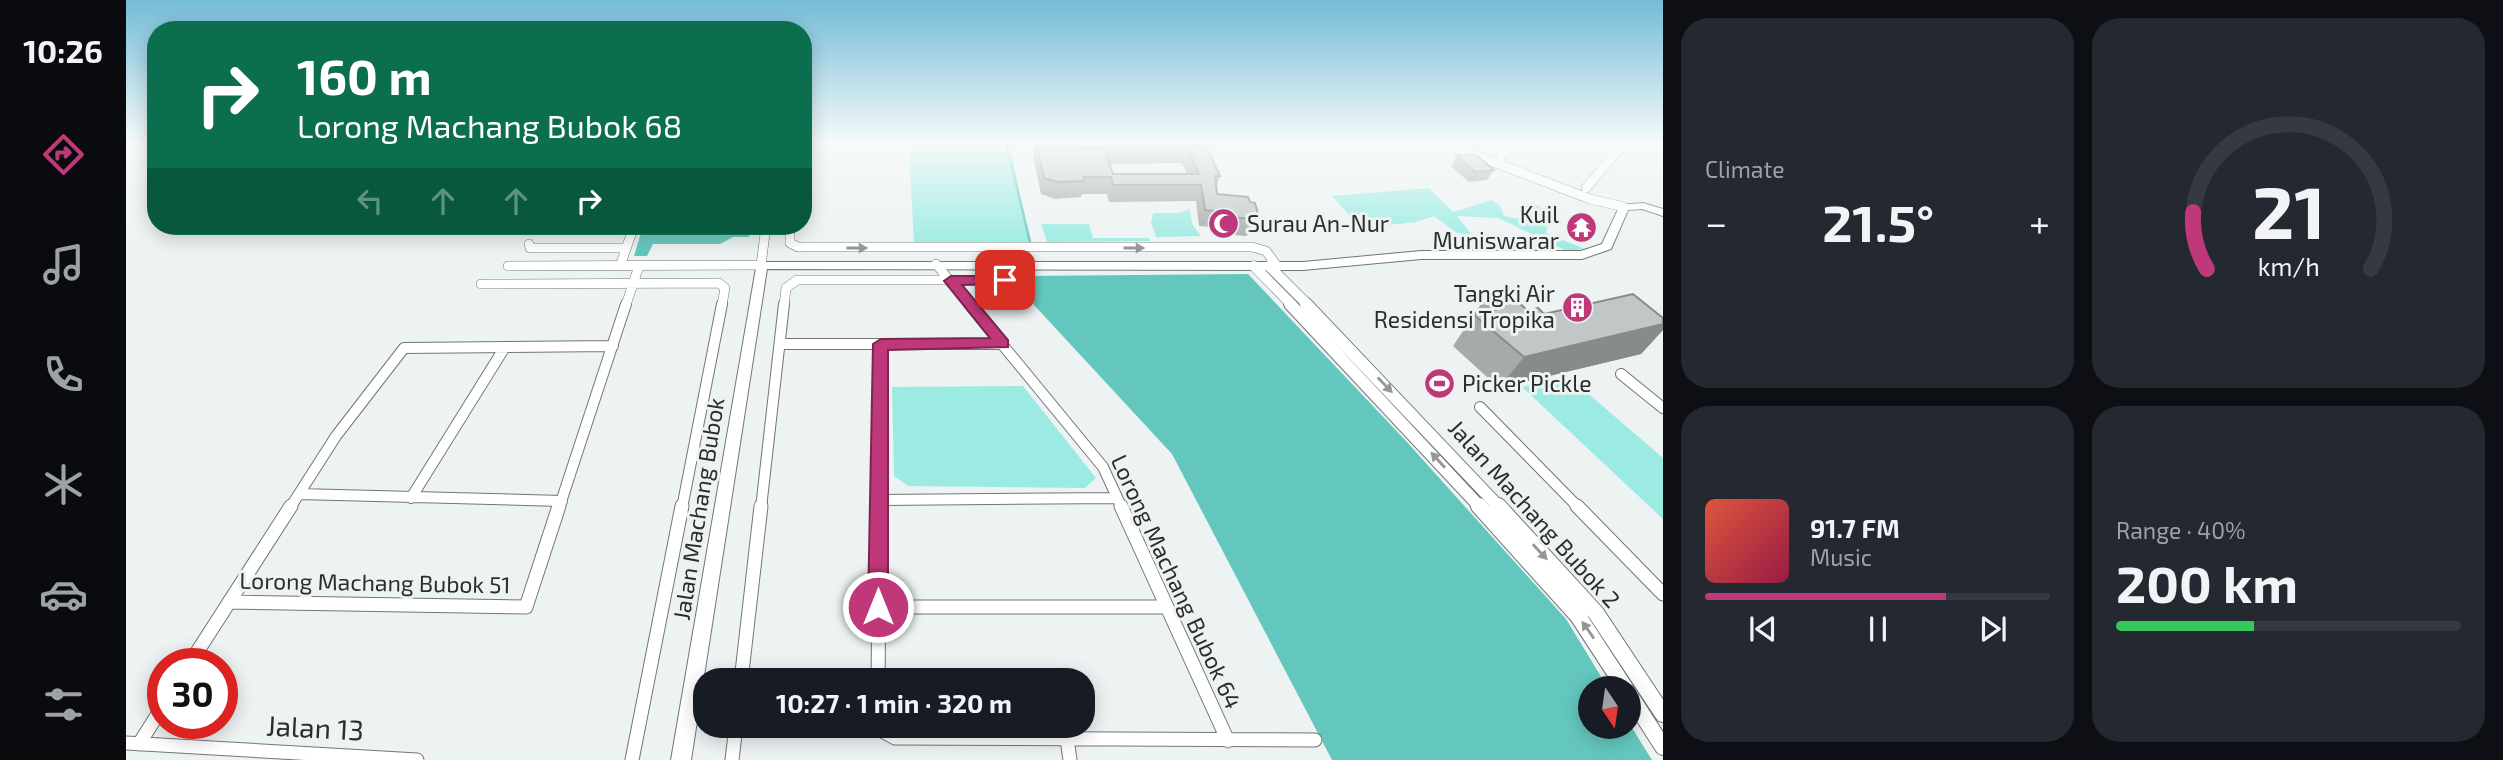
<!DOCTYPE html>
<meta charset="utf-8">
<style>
body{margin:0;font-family:"Exo 2",sans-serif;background:#242831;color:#f1f3f6;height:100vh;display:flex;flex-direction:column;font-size:26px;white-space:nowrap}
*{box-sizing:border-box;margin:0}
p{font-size:23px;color:#9ea1a6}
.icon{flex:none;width:38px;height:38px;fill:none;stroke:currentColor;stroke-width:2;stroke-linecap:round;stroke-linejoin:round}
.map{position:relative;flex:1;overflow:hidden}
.sheet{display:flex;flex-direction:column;gap:18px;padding:18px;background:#0d0f14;width:840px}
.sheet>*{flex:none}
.guide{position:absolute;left:21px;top:21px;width:665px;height:214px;border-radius:28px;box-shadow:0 4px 18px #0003;background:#0b6e4f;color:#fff;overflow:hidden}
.needle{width:46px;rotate:167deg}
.fabs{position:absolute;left:1452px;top:676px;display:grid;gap:14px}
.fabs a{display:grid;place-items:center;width:63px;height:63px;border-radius:50%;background:#171b24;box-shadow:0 4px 18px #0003;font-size:35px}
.speed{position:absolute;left:21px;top:648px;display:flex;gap:14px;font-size:35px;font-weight:700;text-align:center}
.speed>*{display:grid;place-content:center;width:91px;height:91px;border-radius:50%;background:#171b24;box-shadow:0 4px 18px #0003;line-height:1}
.speed .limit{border:10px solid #d22;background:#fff;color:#111}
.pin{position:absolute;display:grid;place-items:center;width:60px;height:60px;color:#fff;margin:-30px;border-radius:14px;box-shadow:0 4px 10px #0006}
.me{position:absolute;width:77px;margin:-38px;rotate:0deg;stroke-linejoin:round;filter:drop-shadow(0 0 5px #0008)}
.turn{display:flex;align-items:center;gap:24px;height:147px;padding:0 35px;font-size:32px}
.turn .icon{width:91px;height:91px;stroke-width:2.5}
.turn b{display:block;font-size:49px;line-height:60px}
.lanes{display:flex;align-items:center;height:66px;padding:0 35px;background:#0003;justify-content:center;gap:35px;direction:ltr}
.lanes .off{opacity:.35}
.big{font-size:52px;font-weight:700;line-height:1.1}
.sheet .widget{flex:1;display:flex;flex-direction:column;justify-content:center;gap:10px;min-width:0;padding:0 24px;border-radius:28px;background:#242831}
.sheet .dial{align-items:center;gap:0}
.dial svg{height:182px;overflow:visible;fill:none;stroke:#363941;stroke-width:7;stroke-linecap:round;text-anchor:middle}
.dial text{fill:#f1f3f6;stroke:none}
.song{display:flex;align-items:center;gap:21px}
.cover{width:84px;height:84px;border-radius:10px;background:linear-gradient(135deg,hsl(10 70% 55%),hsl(340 70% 35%))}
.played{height:7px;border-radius:4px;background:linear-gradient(90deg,#bf397a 70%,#363941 70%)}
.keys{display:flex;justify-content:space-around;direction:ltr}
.heat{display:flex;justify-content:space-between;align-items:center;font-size:38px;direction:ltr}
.charge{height:10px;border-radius:5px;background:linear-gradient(90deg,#34c759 40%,#363941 0)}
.sheet .tiles{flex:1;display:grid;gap:18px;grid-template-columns:repeat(2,1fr)}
.trip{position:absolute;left:567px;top:668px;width:402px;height:70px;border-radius:28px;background:#171b24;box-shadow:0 4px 18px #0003;font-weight:700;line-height:70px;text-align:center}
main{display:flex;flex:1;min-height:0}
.tabs{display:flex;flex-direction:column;width:126px;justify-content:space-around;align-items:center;background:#090b0e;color:#9ea1a6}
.tabs .icon{width:49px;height:49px}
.tabs .active{color:#bf397a}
.tabs b{font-size:32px;color:#f1f3f6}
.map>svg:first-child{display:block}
.green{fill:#9cebe3}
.forest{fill:#64c7be}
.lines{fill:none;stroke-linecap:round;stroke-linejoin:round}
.stream{stroke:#67c9c1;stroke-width:2.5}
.minor-far2-casing{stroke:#717776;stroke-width:10}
.minor-far1-casing{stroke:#717776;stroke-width:12}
.minor-casing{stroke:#717776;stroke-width:15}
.tertiary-far2-casing{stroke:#717776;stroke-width:11}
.tertiary-far1-casing{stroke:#717776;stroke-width:14}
.tertiary-casing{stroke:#717776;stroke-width:18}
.secondary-casing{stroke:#717776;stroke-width:2}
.minor-far2{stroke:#fff;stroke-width:9}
.minor-far1{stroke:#fff;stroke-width:10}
.minor{stroke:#fff;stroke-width:13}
.tertiary-far2{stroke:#fff;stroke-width:10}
.tertiary-far1{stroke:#fff;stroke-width:12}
.tertiary{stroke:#fff;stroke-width:16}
.secondary{fill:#fff;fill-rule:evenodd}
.wall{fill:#a6abaa;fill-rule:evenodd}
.shaded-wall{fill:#878b8b}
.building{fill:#c1c7c6;stroke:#878b8b;stroke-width:2;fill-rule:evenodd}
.oneway{fill:#969696}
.route{fill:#bf397a;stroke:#7c254f;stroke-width:2}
.labels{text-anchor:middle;stroke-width:6;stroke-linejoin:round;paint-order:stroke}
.poi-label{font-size:23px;fill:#2c2e2e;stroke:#ecf3f2;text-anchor:end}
.street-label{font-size:23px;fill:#2c2e2e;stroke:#ecf3f2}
.near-street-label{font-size:28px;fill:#2c2e2e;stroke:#ecf3f2}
</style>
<main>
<nav class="tabs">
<b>10:26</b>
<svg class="icon active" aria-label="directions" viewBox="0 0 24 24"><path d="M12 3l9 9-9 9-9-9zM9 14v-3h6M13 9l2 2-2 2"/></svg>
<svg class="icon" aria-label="music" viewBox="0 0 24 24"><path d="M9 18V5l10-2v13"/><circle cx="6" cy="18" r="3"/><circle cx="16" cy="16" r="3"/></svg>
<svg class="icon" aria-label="phone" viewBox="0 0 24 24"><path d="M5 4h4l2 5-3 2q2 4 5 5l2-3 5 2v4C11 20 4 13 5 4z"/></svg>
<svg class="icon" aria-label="climate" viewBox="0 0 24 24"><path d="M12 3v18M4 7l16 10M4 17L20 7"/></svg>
<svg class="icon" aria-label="car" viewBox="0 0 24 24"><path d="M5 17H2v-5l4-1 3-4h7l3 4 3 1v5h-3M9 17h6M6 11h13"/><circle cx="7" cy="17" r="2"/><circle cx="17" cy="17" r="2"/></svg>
<svg class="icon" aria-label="filters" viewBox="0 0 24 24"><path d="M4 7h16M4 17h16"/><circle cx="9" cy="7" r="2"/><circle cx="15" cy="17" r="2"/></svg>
</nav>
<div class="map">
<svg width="1537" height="760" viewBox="0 0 1537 760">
<rect width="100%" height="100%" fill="#ecf3f2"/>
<path class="green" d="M783,151H885L904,242H788Z
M1303,188L1327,212L1366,200L1374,206L1378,216L1395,219L1396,211L1402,210L1401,205L1413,206L1422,222L1420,233L1459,249L1441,251L1372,218L1331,216L1345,234L1331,233L1308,216L1290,222L1235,228L1206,196Z
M1064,209L1066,224L1075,236L1030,237L1025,222L1027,213H1053Z
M915,224H963L967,238H1023L1024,241L921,242Z
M1443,377L1537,458V519L1396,387Z
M897,386L970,478L959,488L782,486L768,476L766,387Z"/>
<path class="forest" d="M517,226H625L623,237H607L594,244H527L521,256H508Z
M1122,274L1280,441L1440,619L1482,688H1465V726H1503V723L1526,760H1206L1046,454L896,292L898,276Z"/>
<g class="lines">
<path class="stream" d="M880,142L904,242"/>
<defs>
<path id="minor-far2" d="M1315,142L1464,199L1498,207
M1375,157L1390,142
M1460,188L1499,142
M664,226V243L672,247H1126L1140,251L1151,266
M403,244L404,248H500
M810,264L844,305
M382,266L635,265L640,226
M494,266L508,226
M355,284L593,283L599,288L596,305
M500,305L513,266
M658,305L660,288L671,280H879"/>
<path id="minor-far1" d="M843,304L977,467L996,508
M654,344H877
M1495,374L1537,408
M1354,407L1453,508
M173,494L436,501
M285,498L379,347
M753,500L991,498
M164,508L210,436L278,348L487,346
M433,508L500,304
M556,508L596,304
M635,508L658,304
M754,508L755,344"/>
<path id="minor" d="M995,506L1102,741
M1451,506L1537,594
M103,602L400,607L433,506
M752,607H1041
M64,663L165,506
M615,681L635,506
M752,681L754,506
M755,726L758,732L769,738L1189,740
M941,739L944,760
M0,743L291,760
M13,744L37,706
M506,760L556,506
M606,760L610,726"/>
<path id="tertiary-far2" d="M1128,266L1166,305
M1143,266L1182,305"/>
<path id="tertiary-far1" d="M1164,304L1355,508
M1180,304L1374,508"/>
<path id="tertiary" d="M1353,506L1452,616L1499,688
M1372,506L1470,613L1537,714
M1503,694L1537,747"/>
<path id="secondary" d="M1517,203L1537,209V216L1516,209L1502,210L1485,249L1456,259H1295L1177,270L641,269L565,760H545L631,262H1177L1295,251H1455L1476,244L1494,205Z"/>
</defs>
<use href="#minor-far2" class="minor-far2-casing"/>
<use href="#minor-far1" class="minor-far1-casing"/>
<use href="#minor" class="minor-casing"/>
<use href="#tertiary-far2" class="tertiary-far2-casing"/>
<use href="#tertiary-far1" class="tertiary-far1-casing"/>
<use href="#tertiary" class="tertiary-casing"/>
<use href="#secondary" class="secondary-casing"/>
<use href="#minor-far2" class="minor-far2"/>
<use href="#minor-far1" class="minor-far1"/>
<use href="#minor" class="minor"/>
<use href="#tertiary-far2" class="tertiary-far2"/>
<use href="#tertiary-far1" class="tertiary-far1"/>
<use href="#tertiary" class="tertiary"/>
<use href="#secondary" class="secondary"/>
</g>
<path class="wall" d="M909,142H948L949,148H972L973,142H1065L1067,146L1094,176L1090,188L1091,194L1124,202L1132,214L1125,231L1123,230L1121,236L1086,233L1084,227L1073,226L1070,201L983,202L981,194H956L955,197L929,199L915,194L907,156ZM1056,163L1061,174H987L984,164Z
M1331,156L1368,170L1361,180L1343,182L1325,166Z
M1359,298L1402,311L1418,314L1537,318V330L1515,354L1373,388L1327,346Z"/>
<path class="shaded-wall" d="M1537,324V330L1515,354L1373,388L1398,357Z"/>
<path class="building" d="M910,142H948L949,148H977L975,142H1065L1067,146H1080L1094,176H1089L1091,194L1122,197L1124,202L1129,203L1132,214L1126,213L1127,219L1091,216L1090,211L1079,210L1075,185H987L985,177H957L958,181L932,182L918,178ZM1061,147L1073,174H987L978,148Z
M1349,154L1368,170L1349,172L1331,156Z
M1382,293L1402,311L1412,308L1418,314L1507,294L1537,318V324L1398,357L1348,315L1372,309L1359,298Z"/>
<defs><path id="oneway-solid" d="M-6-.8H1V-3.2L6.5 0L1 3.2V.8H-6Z" transform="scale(1.75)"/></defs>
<g class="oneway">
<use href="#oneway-solid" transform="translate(731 248)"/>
<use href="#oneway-solid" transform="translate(1008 248)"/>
<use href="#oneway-solid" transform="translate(1259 385) rotate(46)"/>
<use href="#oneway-solid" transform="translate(1312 460) rotate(-132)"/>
<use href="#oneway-solid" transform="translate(1414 552) rotate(47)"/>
<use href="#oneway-solid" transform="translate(1462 630) rotate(-125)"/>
</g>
<linearGradient id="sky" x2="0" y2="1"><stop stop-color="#74bcd8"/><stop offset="0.57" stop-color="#f6faf9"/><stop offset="1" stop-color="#f6faf9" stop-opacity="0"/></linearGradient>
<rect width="1537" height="249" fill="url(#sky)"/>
<path class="route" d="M879,276L886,280L884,284L836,285L882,340V347L762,350V607L759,613L752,616L745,613L742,607L747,344L755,339L864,338L818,281L825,276Z"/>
<defs>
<symbol id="mosque-disc" viewBox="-11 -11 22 22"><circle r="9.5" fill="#bf397a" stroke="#ecf3f2"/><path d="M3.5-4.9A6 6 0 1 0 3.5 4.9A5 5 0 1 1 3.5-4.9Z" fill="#fff"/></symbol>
<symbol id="temple-disc" viewBox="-11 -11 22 22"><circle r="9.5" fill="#bf397a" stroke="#ecf3f2"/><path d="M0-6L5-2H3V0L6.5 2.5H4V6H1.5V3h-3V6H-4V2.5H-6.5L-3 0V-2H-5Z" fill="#fff"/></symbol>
<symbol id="building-disc" viewBox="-11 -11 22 22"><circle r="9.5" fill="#bf397a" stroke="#ecf3f2"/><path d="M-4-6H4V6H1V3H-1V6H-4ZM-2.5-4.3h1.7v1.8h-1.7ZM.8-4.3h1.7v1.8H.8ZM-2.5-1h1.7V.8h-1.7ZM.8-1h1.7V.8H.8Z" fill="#fff"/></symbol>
<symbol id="stadium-disc" viewBox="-11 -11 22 22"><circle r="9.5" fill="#bf397a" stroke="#ecf3f2"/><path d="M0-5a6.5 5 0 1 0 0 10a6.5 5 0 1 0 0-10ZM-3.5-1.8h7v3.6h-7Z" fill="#fff"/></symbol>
</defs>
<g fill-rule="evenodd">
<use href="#mosque-disc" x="1080" y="206" width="35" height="35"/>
<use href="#temple-disc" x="1438" y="210" width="35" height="35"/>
<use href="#building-disc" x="1434" y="290" width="35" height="35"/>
<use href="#stadium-disc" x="1296" y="366" width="35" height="35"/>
</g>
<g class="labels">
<g class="poi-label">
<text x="1433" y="223">Kuil<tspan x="1433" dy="26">Muniswarar</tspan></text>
<text x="1121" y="232" text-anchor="start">Surau An-Nur</text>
<text x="1429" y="302">Tangki Air<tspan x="1429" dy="26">Residensi Tropika</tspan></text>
<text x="1336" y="392" text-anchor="start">Picker Pickle</text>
</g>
<g class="street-label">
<text transform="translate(573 509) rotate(-81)" y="8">Jalan Machang Bubok</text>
<text transform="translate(1408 514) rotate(48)" y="8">Jalan Machang Bubok 2</text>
<text transform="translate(1050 582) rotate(65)" y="8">Lorong Machang Bubok 64</text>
<text transform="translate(249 583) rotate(1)" y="8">Lorong Machang Bubok 51</text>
</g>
<g class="near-street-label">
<text transform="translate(189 728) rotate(3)" y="10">Jalan 13</text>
</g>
</g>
</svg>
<div class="fabs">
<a><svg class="needle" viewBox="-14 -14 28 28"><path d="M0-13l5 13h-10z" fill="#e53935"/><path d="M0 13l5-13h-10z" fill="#9ea1a6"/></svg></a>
</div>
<div class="speed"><div class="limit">30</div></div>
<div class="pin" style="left:879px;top:280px;background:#d93025"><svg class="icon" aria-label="arrive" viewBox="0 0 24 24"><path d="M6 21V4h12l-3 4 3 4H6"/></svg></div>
<svg class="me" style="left:752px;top:607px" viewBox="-20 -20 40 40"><circle r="17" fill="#bf397a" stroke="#fff" stroke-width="3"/><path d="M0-11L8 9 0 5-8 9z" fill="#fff"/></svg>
<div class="trip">10:27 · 1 min · 320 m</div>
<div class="guide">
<div class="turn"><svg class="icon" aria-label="right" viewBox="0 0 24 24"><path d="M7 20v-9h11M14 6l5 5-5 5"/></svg><div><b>160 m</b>Lorong Machang Bubok 68</div></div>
<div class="lanes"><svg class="icon off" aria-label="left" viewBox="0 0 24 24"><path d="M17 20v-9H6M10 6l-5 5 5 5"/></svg><svg class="icon off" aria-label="ahead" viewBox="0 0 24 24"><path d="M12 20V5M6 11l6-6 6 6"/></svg><svg class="icon off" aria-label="ahead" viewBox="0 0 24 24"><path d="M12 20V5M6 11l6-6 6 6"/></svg><svg class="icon" aria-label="right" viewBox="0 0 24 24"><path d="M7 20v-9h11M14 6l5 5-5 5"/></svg></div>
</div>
</div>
<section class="sheet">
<div class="tiles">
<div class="widget"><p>Climate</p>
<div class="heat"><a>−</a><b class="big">21.5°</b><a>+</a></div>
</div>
<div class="widget dial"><svg viewBox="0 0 100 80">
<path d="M14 69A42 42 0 1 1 86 69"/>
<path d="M14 69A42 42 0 0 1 8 44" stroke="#bf397a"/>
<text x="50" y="56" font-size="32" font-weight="700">21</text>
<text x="50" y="72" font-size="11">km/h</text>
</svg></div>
<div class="widget">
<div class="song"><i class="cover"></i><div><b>91.7 FM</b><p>Music</p></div></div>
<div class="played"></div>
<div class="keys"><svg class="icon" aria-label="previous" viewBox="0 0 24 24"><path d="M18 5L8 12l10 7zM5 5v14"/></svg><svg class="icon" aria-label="pause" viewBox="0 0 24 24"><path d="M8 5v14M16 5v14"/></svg><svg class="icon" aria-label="next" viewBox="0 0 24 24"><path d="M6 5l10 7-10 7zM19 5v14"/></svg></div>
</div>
<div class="widget"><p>Range · 40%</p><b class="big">200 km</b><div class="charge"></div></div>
</div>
</section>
</main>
